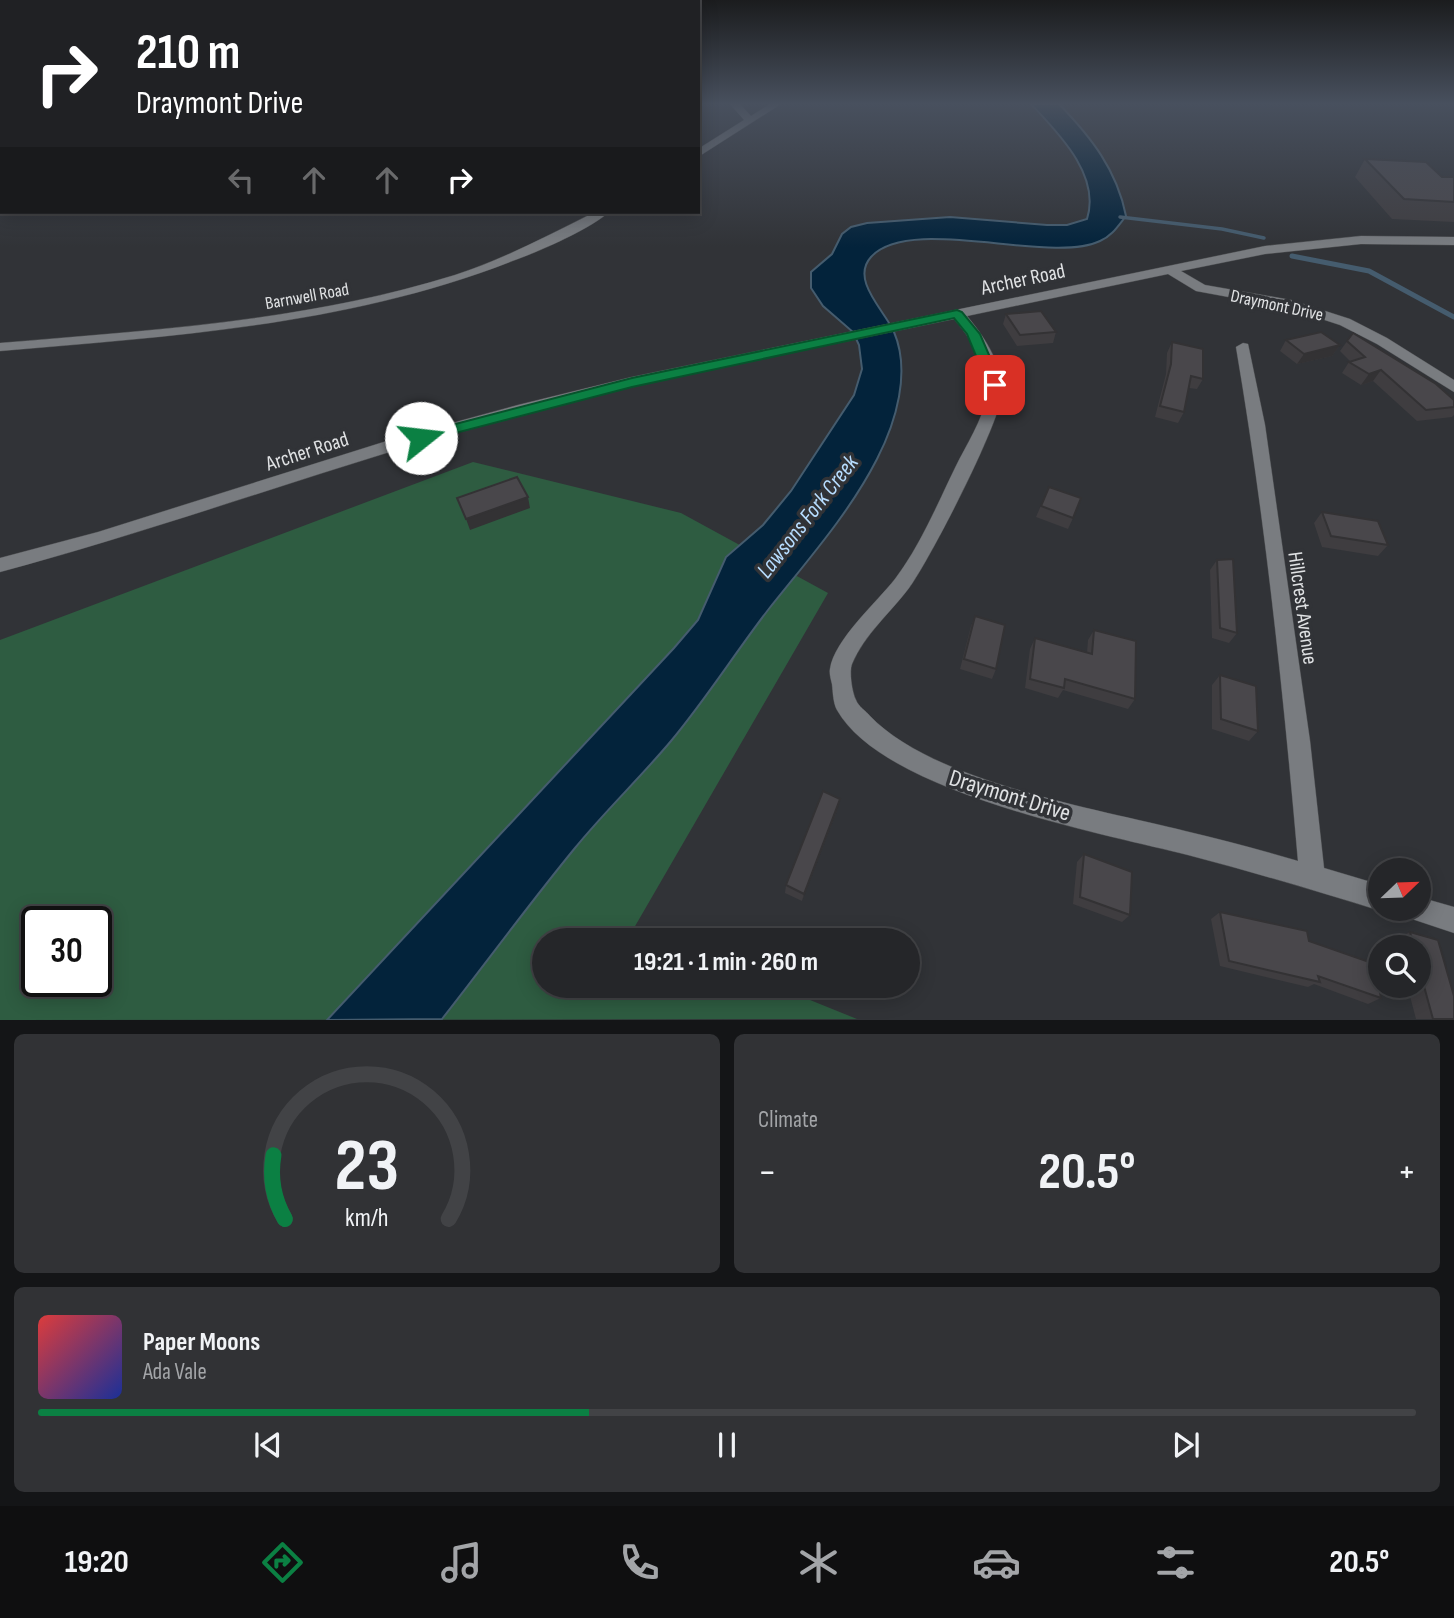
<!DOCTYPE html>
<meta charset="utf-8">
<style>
body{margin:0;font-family:"Sofia Sans Condensed",sans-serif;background:#313235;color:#f1f3f6;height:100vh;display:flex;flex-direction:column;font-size:26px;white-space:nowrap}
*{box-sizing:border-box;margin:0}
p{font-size:23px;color:#a3a5a8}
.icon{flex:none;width:38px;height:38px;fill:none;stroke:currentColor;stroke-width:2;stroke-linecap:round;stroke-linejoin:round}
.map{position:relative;height:1020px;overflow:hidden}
.side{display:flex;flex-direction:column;gap:14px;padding:14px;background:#141517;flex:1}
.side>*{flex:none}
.banner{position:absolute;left:0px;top:0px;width:700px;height:214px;box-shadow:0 4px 18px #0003,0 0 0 2px #424346;background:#202124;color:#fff;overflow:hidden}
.needle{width:46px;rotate:67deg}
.tools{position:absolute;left:1368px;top:858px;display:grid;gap:14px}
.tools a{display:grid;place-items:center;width:63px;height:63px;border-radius:50%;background:#252629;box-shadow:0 4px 18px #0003,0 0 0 2px #424346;font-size:35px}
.speed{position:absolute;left:21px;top:906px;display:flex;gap:14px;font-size:35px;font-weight:700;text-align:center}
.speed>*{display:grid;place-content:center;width:91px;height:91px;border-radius:50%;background:#252629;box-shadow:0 4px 18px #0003,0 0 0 2px #424346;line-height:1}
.speed .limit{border:4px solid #111;border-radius:10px;background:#fff;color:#111}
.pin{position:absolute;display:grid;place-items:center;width:60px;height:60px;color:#fff;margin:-30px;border-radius:14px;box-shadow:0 4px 10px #0006}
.me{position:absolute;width:77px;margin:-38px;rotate:74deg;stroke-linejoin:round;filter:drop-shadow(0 0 5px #0008)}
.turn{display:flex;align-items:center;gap:24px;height:147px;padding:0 21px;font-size:32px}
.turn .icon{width:91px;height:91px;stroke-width:2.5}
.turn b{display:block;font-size:49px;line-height:60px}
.lanes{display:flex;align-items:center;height:66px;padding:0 21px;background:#0003;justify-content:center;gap:35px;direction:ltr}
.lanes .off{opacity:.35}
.big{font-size:52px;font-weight:700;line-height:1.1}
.side .tile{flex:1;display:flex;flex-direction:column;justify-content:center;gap:10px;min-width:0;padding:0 24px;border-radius:10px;background:#313235}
.side .dial{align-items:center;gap:0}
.dial svg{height:182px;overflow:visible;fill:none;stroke:#424346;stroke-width:7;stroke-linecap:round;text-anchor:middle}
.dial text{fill:#f1f3f6;stroke:none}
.song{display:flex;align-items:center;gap:21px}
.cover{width:84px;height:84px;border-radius:10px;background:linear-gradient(135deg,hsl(0 70% 55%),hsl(230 70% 35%))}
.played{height:7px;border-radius:4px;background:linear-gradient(90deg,#0b8043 40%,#424346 40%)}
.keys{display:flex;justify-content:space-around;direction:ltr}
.heat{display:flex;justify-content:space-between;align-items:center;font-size:38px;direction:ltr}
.side .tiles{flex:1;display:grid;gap:14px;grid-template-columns:1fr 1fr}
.tile:last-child{grid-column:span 2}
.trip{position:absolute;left:532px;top:928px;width:388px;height:70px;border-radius:35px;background:#252629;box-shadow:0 4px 18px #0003,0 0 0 2px #424346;font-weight:700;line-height:70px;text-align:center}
.menu{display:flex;height:112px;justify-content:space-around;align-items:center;background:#0f0f10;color:#a3a5a8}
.menu .icon{width:49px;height:49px}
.menu .active{color:#0b8043}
.menu b{font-size:32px;color:#f1f3f6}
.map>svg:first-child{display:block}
.green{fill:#2e5c41;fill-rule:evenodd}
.water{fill:#03233b;stroke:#455c6e;stroke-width:2}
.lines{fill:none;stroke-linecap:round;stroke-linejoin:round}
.stream-far1{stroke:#455c6e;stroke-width:3.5}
.stream{stroke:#455c6e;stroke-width:5}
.minor-casing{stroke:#4d4f51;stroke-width:1}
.minor{fill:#797c80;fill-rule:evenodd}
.wall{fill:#3f3d40}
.shaded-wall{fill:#333234}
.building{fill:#49474b;stroke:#333234;stroke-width:2}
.route{fill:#0b8043;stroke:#07532c;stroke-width:2}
.labels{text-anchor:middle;stroke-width:7;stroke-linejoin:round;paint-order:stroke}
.far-street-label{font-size:18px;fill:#e0e2e4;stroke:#313337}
.street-label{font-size:21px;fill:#e0e2e4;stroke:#313337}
.water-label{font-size:23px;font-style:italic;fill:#b7ddff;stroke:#313337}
.near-street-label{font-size:24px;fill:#e0e2e4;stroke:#313337}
</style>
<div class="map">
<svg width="1454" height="1020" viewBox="0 0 1454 1020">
<rect width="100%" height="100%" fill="#313337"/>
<path class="green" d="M473,462L681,513L828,593L634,928L661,940H544V985H773L857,1019L0,1020V640ZM37,922H96V982H37Z"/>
<path class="water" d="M1031,104H1059C1091,137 1117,170 1126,216C1118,226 1112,236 1100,241C1050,265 910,214 871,257C850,280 885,311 894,332C911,372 896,422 877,459C849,514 806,562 768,610C735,653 706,699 671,741C640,778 605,811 575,848C529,904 486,963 442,1019L327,1020L674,648L698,620L726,557L763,525L791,491L854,395L862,369L859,345L853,332L823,306L811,288V272L832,254L842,234L851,227L867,223L950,217L1047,225H1067L1087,219C1101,175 1058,133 1031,104Z"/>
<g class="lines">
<path class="stream-far1" d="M1120,217L1222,229L1264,238"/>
<path class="stream" d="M1292,256L1369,271L1454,317"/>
<defs>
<path id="minor" d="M730,104H740L751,116L770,104H781L698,157V149L744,120Z
M595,212H609C590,229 540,251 515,260C350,325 175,336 0,351V343C153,330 308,321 455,275C504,259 549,235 595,212Z
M1361,236L1454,237V245L1361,244L1265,254L1181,271L1205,285L1291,300L1350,319L1387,338L1454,380V392L1377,344L1340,325L1288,308L1196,291L1168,274L967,316C984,336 1003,365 1002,392C1002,420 929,561 909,588C891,612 864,635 852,664C849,672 852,692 856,700C858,706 866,711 870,716C933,782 1097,809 1185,831C1223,840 1261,850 1298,861C1283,689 1265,517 1236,347L1243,343L1248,344L1265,425L1310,741L1324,868L1381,885V908H1387L1381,911C1317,891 1253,872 1188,855C1100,833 883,792 837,710C833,703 833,692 832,684C831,680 829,673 830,669C834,640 877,602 895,579C920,546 937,505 955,468C966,445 983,420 987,395C991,369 970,337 954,319C809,349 664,377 521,414C345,461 175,525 0,572V558L98,532L390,440L518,405L632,377L1265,246Z
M1419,897L1454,907V933L1406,917L1402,908H1419Z"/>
</defs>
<use href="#minor" class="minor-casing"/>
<use href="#minor" class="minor"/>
</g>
<path class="wall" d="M1365,159L1442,177H1454V222L1392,219L1355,177Z
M1006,314L1056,332L1053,343L1017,346L1003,324Z
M1353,333L1454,400V415L1452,417L1417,421L1373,381L1361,385L1342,373L1349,362H1351L1340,351Z
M1286,340L1340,345L1332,356L1297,364L1280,351Z
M1172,342L1203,379L1197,389L1189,388L1184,412L1178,423L1155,417L1166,374L1167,353Z
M1049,487L1073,518L1068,529L1036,517Z
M1322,512L1388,545L1378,556L1322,547L1314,523Z
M1217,560L1237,633L1229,643L1212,638L1210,570Z
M975,616L996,669L992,679L960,669L971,626Z
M1094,630L1135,699L1128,709L1063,690L1058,698L1025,688L1030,649L1035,638L1087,653L1088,640Z
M1220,675L1258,731L1249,741L1212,729V685Z
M838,808L802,901L785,893L786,885Z
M1084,854L1130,915L1122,922L1073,904L1077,862Z
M1220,912L1309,941L1381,998L1368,1004L1314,984L1308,987L1220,966L1211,919Z
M1410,932L1438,940L1454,996V1019H1416L1407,985H1419V947H1397L1396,939Z"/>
<path class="shaded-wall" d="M125,212H137L128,216Z
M1340,345L1332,356L1297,364L1304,354Z
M1381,370L1373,381L1361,385L1369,374Z
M528,497L530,508L470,530L466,519Z
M840,799L838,808L802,901L804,894Z"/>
<path class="building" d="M1365,159L1426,162L1442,177H1454V202L1404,199Z
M1041,311L1056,332L1020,335L1006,314Z
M1321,332L1340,345L1304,354L1286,340Z
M1353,333L1436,384L1454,400V407L1426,410L1381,370L1369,374L1349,362L1365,357L1347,341Z
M1172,342L1203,349V379L1191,376L1184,412L1160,406L1171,364Z
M517,477L528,497L466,519L457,498Z
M1049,487L1081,498L1073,518L1041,506Z
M1322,512L1378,521L1388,545L1331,536Z
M1233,559L1237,633L1220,628L1217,560Z
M975,616L1005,625L996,669L964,659Z
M1094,630L1136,641L1135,699L1065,679L1064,688L1030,679L1035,638L1092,654Z
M1220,675L1256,686L1258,731L1221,719Z
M823,791L840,799L804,894L786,885Z
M1084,854L1132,872L1130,915L1080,897Z
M1220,912L1307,931L1309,941L1375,964L1381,998L1318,976L1320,982L1229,961Z
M1410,932L1438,940L1454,996V1019H1433L1419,968V947H1414Z"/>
<linearGradient id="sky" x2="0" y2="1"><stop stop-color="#1b1c1e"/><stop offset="0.42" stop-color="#48505e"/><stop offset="1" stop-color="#48505e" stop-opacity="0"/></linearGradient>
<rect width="1454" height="247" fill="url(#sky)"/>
<path class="route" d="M957,310L962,312L980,334L1002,385L1000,388H990L988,385L967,334L954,318L632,387L421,442L413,438L421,433L632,378Z"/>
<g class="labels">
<g class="far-street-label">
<text transform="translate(307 296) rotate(-10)" y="6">Barnwell Road</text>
<text transform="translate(1277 305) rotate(12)" y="6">Draymont Drive</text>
</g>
<g class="street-label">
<text transform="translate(1023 279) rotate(-12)" y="7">Archer Road</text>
<text transform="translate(307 451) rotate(-18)" y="7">Archer Road</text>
<text transform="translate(1303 608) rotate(82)" y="7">Hillcrest Avenue</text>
</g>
<g class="water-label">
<text transform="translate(807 516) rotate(-52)" y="8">Lawsons Fork Creek</text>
</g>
<g class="near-street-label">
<text transform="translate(1010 795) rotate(17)" y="8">Draymont Drive</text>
</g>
</g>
</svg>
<div class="tools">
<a><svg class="needle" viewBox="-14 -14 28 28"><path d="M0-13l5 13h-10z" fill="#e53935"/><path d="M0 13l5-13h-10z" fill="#a3a5a8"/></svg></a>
<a><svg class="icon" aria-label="search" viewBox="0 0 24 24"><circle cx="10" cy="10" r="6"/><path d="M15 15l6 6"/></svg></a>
</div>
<div class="speed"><div class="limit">30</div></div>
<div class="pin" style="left:995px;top:385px;background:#d93025"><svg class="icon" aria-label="arrive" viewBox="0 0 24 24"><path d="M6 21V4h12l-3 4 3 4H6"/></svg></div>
<svg class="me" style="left:421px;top:438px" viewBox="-20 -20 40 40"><circle r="19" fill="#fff"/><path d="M0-13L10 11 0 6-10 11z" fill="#0b8043"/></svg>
<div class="trip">19:21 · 1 min · 260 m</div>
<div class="banner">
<div class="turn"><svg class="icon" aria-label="right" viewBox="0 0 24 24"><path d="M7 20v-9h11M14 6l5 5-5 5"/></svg><div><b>210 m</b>Draymont Drive</div></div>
<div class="lanes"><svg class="icon off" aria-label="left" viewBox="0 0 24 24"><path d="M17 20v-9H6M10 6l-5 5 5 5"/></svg><svg class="icon off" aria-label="ahead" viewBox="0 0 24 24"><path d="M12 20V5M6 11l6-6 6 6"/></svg><svg class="icon off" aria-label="ahead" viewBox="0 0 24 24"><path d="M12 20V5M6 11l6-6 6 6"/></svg><svg class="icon" aria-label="right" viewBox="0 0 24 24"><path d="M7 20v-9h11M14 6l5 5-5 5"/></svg></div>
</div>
</div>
<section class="side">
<div class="tiles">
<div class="tile dial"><svg viewBox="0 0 100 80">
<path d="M14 69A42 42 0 1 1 86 69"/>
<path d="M14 69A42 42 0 0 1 9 41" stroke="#0b8043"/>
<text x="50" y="56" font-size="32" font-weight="700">23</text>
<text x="50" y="72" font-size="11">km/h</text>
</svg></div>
<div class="tile"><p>Climate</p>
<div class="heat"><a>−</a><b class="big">20.5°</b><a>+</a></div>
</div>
<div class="tile">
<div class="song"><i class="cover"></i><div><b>Paper Moons</b><p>Ada Vale</p></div></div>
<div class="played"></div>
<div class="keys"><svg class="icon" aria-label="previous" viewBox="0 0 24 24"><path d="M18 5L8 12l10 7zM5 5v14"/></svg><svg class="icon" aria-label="pause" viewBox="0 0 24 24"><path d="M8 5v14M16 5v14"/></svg><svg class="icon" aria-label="next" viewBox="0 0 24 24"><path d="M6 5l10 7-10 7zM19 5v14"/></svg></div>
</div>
</div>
</section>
<nav class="menu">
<b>19:20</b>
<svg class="icon active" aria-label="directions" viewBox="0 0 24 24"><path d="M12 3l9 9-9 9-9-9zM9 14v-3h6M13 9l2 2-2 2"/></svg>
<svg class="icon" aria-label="music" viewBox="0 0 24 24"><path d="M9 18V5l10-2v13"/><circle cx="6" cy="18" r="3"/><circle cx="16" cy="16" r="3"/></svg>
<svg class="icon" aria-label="phone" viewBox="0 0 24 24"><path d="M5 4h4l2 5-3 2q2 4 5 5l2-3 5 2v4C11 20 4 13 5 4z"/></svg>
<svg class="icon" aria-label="climate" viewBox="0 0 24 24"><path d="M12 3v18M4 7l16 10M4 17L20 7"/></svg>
<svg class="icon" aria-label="car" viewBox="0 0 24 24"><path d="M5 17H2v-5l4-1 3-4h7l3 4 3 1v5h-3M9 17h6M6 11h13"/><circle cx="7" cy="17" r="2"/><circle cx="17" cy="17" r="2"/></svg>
<svg class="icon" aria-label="filters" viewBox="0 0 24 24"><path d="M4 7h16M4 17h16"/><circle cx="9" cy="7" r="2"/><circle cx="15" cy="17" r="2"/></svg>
<b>20.5°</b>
</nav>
